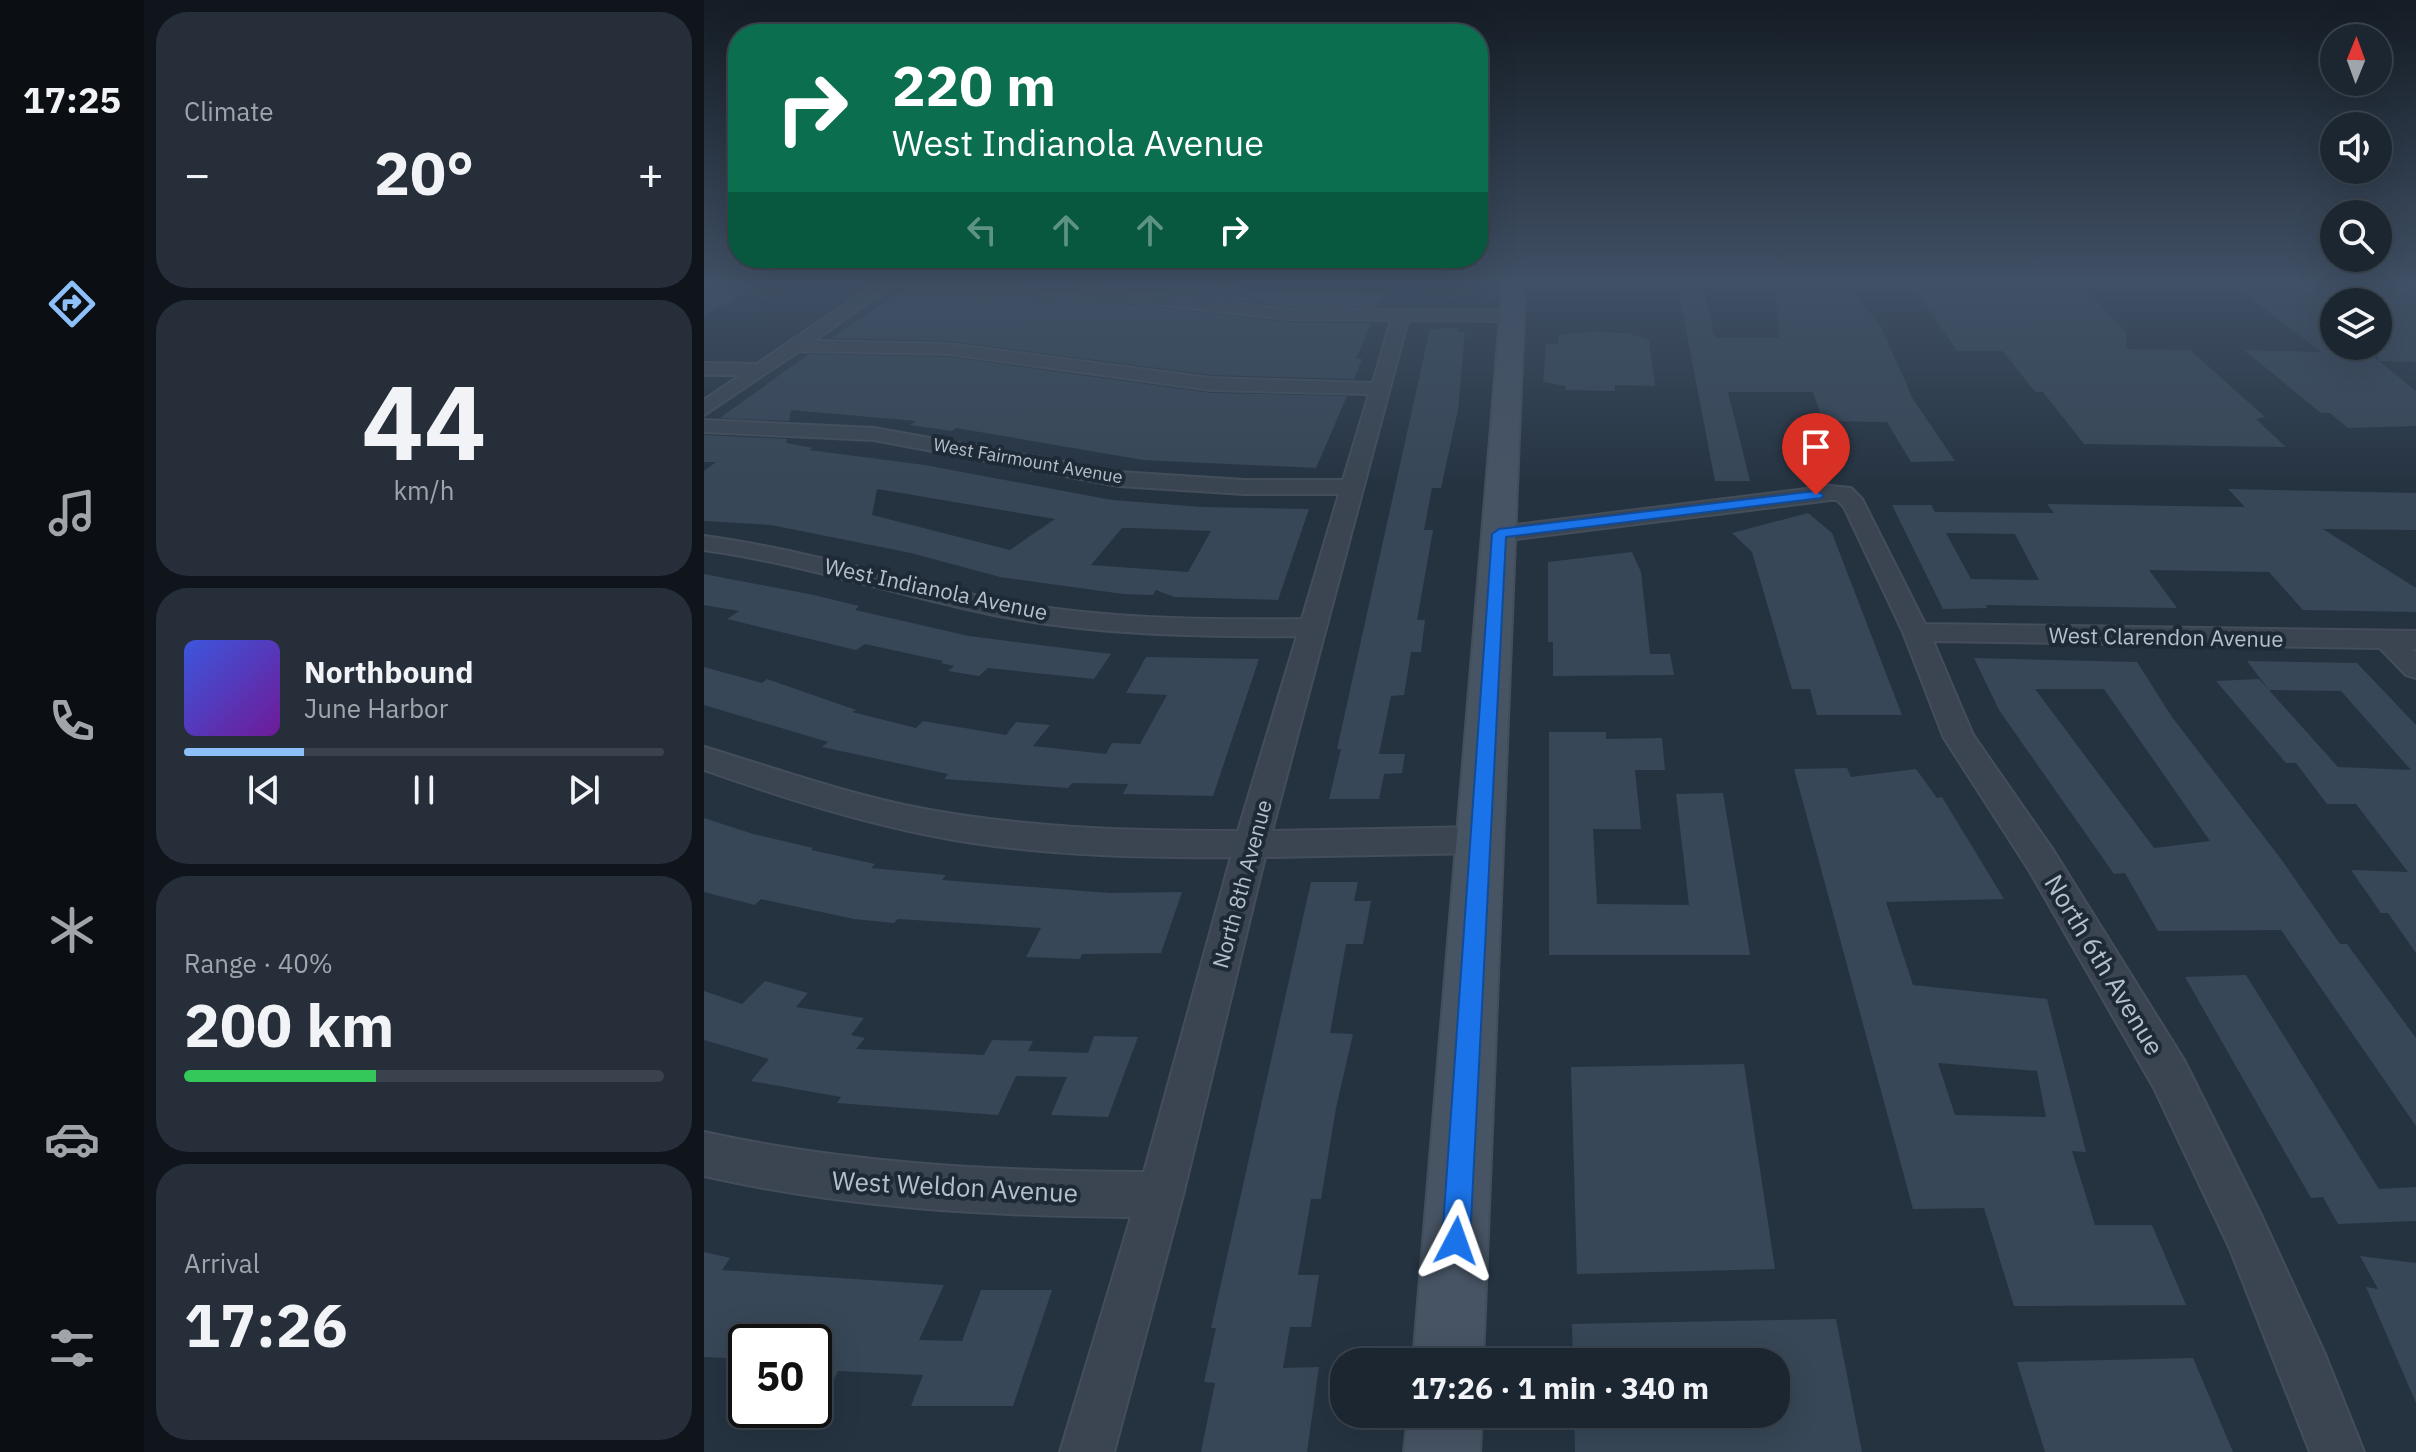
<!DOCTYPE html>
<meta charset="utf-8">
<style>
body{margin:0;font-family:"IBM Plex Sans",sans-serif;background:#252e39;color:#f1f3f6;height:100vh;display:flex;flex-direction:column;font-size:30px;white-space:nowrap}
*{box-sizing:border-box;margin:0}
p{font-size:26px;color:#a0a5ab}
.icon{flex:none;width:44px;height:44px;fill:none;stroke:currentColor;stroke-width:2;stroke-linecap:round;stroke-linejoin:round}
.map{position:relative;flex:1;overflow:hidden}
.details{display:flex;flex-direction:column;gap:12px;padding:12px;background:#0f151b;width:560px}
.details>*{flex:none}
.guide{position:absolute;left:24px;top:24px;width:760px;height:244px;border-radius:32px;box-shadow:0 8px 32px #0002,0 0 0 2px #3a434d;background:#0b6e4f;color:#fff;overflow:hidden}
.needle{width:52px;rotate:1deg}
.fabs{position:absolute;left:1616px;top:24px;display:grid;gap:16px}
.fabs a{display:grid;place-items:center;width:72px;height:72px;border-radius:50%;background:#1c2631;box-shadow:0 8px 32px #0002,0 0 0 2px #3a434d;font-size:40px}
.speed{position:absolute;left:24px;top:1324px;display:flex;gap:16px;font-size:40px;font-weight:700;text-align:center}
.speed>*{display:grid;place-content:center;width:104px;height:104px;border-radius:50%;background:#1c2631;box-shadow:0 8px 32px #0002,0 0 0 2px #3a434d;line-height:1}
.speed .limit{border:4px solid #111;border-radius:12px;background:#fff;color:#111}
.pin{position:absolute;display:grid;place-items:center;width:68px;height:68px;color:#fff;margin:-82px -34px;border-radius:50% 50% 50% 0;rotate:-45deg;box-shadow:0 0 8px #0007}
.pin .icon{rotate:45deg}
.me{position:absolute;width:88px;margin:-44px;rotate:4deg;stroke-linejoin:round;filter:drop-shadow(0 0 6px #0008)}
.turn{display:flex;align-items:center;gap:28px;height:168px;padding:0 32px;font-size:36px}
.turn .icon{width:104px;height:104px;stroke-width:2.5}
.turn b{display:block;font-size:56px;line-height:68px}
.lanes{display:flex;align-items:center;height:76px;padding:0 32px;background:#0003;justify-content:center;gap:40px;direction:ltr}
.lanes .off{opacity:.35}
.big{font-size:60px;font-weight:700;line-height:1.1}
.details .widget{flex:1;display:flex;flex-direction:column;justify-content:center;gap:12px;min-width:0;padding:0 28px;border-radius:32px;background:#252e39}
.details .dial{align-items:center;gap:0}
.dial b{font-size:104px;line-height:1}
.song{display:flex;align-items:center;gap:24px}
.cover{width:96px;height:96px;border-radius:12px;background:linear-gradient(135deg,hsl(230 70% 55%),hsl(280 70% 35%))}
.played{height:8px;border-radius:4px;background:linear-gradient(90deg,#8dbff9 25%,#3a434d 25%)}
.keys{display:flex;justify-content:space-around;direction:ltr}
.heat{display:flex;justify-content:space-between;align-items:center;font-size:44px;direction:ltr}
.charge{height:12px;border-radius:6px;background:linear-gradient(90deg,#34c759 40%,#3a434d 0)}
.trip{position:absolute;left:626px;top:1348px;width:460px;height:80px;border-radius:32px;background:#1c2631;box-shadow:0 8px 32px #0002,0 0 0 2px #3a434d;font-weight:700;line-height:80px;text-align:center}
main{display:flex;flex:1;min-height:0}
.tabs{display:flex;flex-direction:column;width:144px;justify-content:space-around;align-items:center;background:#0b0f14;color:#a0a5ab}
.tabs .icon{width:56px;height:56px}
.tabs .current{color:#8dbff9}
.tabs b{font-size:36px;color:#f1f3f6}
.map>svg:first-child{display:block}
.building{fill:#374757;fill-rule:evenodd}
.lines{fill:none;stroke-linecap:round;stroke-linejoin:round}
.street-casing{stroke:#434e5a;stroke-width:4}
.secondary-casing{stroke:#434e5a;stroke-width:4}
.street{fill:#3a4551;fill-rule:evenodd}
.secondary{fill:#475464;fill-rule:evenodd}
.route{fill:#1a73e8;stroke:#114b97;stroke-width:2}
.labels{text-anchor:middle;stroke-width:8;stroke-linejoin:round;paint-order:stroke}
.far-street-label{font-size:18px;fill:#b6c0cb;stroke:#1e2a36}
.street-label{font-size:22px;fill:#b6c0cb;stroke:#1e2a36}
.near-street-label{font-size:26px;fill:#b6c0cb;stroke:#1e2a36}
</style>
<main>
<nav class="tabs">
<b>17:25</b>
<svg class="icon current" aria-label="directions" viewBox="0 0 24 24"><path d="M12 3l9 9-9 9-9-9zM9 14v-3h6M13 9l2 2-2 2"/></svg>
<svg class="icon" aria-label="music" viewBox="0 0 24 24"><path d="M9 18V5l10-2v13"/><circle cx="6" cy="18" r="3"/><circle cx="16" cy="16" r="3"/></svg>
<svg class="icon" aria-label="phone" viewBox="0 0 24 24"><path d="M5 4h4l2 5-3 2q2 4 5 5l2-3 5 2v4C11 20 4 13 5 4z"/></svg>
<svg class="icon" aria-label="climate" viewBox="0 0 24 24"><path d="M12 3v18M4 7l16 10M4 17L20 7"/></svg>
<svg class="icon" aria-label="car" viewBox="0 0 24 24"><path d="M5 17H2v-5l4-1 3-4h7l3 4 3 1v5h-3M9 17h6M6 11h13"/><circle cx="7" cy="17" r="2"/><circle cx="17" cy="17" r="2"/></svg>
<svg class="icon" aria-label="filters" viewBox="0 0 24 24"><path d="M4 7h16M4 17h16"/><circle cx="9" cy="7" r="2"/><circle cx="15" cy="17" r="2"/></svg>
</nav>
<section class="details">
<div class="widget"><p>Climate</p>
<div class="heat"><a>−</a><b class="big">20°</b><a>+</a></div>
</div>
<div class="widget dial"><b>44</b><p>km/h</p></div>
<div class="widget">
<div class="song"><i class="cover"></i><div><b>Northbound</b><p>June Harbor</p></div></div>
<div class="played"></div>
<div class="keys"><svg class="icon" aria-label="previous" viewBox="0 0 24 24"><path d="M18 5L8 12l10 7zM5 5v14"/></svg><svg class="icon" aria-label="pause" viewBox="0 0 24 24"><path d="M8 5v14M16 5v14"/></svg><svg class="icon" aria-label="next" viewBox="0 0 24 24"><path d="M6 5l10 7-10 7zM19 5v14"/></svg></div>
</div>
<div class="widget"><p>Range · 40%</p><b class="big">200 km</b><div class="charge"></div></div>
<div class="widget"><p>Arrival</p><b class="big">17:26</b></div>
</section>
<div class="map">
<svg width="1712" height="1452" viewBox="0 0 1712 1452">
<rect width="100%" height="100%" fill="#253341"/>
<path class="building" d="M0,283H57L0,316Z
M376,283H505L574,293L584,290L679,294L673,307L582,306Z
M973,283H998L1011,338H1075L1071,287L1103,289L1104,292L1149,291L1177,327L1209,399L1251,461L1207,462L1183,422L1119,421L1109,392H1024L1046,481H1011Z
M1207,283H1375L1422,332V349L1486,350L1561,417L1552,419L1582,447L1380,444L1339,392H1331L1299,351H1253Z
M1527,283H1712V362L1675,361L1712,391V426L1644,428L1626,413H1617L1540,350L1617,352ZM1630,302H1674V360L1653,346H1630Z
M193,294L366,298L582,322L667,323L652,359H658L650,379L507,375L245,341L128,338Z
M755,328L754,332H761L754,410L737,488H728L720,530H729L713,620H721L717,652H707L700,695L687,696L675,754H701L698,773L680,774L675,799H625L637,749H633L726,329Z
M887,332L922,333L945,340L951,386L911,385V391L861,390L862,386L839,382L842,344H854L855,335Z
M105,354L245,357L507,393L643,396L612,468L439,460L252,428L248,431L206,425L212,421L87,410L85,421L16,418Z
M0,435L83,439L82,443L109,448L105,450L221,465L408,500L498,507L605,509L574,600L470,597L452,590L449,595L419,594L296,577L207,553L67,525L0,521V471L12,462H0ZM173,489L351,519L306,550L168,515ZM418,528H429L507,531L484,572L387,565Z
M1524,489L1712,493V530L1619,529L1712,588V612L1599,610L1565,572L1445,570L1473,608L1282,605L1283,608L1239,609L1188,505H1227L1231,512L1350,513L1343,504L1541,507ZM1242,533L1311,534L1335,580L1267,579Z
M1104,513L1128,533L1198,715H1113L1106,689H1088L1048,552L1028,533Z
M928,552L937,572L946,654H966L970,675L849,676V642H844V562Z
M0,574L110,595L155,606L151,610L265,636L407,654L390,679L284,668L275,676L244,671L250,666L237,663L239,661L161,644L152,650L23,619L35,611L0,605Z
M442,657L555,659L509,796L419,794L424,784L368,783L364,788L240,779L244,774L118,747L124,742L0,705V667L58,683L63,679L152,710L148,712L212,728L219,721L302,735L312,722L346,725L329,746L402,754L408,743L436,744L463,695L422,693Z
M1270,658L1433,662L1468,717L1577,859L1636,944H1643L1712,1038V1126L1577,930L1454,931L1421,873L1410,874L1295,710ZM1331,689H1400L1506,841L1450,848Z
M1543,661L1653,663L1712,725V953L1684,913H1677L1647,870L1704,872L1652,804H1623L1592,763H1582L1512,681L1555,679L1634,767L1707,770L1637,691L1565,690Z
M845,732H902V739L958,738L961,770H931L937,829H889L893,904L985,905L972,794L1019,793L1046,955H845Z
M1143,768L1147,777L1212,769L1233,798L1238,797L1300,899L1182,902L1209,985L1343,999L1382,1152L1368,1151L1391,1225H1448L1482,1305L1310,1306L1280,1208L1209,1209L1090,769ZM1234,1063L1333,1071L1342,1117L1251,1115Z
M0,818L49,834L109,848L107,850L171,864L167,868L242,875L238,880L406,893L478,892L457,953L378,954L376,959L322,957L337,928L194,919L190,923L150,919L57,899L51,905L0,892Z
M607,882H654L650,901H667L659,944H642L626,1033L649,1034L632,1108L617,1199H607L594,1275H615L607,1327H586L579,1368L615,1367L603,1452H497L511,1383L500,1382L512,1328H507Z
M1542,975L1675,1189L1712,1187V1221L1634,1224L1619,1197L1607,1198L1481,977Z
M61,981L104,993L92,1007L160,1018L147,1035L161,1038L152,1049L280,1055L288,1040L329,1041L324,1051L384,1053L390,1036L434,1037L404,1117L347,1115L363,1077L312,1076L294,1115L133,1103L137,1097L47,1081L65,1059L0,1040V991L38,1004Z
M1040,1064L1071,1269L873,1274L867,1067Z
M0,1252L26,1258L18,1270L240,1285L215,1340L258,1341L277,1290H348L309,1406H207L219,1375L134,1371L128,1383L110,1382V1342H42V1359L0,1357Z
M1656,1256L1712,1263V1403L1662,1287L1674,1289Z
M1132,1319L1158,1452H871L870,1414H1072V1362H869L868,1324Z
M1489,1358L1529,1452H1341L1313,1362Z"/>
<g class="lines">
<defs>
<path id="street" d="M172,283H191L110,341L245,344L507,378L669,383L687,320L582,319L366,295L200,288L192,283L366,285L582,309L807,311L815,316L807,321L704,320L568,831L777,827L789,831L794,840L789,849L777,853L561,857L479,1195L410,1452H356L427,1217C282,1216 141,1208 0,1176V1132C145,1164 291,1171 440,1172L527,857C446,858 364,856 283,845C186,832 92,802 0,770V747C67,767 131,790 200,805C310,828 422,831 534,831L593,636C492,637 390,635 290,615C193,595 99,564 0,550V536C99,549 193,580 290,599C391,619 495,620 598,619L635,494H541L415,486L170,440L0,432V420L170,428L415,472L541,480H639L665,394L507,390L245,354L95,351L0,415V400L37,375H0V363L53,364Z
M1126,486L1147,488L1158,499L1221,624L1712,631V649H1708L1712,653V678L1702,675L1676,648L1229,641L1269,735L1349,850L1480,1060L1558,1217L1620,1352L1660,1452H1606L1526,1249L1450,1088L1325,870L1240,738L1199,632L1140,507L1133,500H1126L795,541L783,534L795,527Z"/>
<path id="secondary" d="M799,283H821L779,1362H709Z
M704,1414H778L776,1452H700Z"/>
</defs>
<use href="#street" class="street-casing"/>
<use href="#secondary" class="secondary-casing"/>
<use href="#street" class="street"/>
<use href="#secondary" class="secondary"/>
</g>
<linearGradient id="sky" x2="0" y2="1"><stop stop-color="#141c24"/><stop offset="0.58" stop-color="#405065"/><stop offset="1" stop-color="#405065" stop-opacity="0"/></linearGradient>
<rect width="1712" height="486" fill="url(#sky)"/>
<path class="route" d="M1112,491L1119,495L1117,498L802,537L766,1241L762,1251L752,1255L742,1251L738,1241L788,534L795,529Z"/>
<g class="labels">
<g class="far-street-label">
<text transform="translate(324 461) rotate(10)" y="6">West Fairmount Avenue</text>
</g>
<g class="street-label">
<text transform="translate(232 589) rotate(12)" y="8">West Indianola Avenue</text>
<text transform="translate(1462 637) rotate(1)" y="8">West Clarendon Avenue</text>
<text transform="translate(538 884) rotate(-75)" y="8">North 8th Avenue</text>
</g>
<g class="near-street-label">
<text transform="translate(1400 965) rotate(59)" y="9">North 6th Avenue</text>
<text transform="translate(251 1187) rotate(3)" y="9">West Weldon Avenue</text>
</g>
</g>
</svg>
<div class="fabs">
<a><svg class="needle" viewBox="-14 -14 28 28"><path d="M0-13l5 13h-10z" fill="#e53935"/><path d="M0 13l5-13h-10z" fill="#a0a5ab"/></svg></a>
<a><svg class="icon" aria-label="sound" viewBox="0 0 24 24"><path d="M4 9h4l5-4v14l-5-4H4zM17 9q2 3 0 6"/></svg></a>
<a><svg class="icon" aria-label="search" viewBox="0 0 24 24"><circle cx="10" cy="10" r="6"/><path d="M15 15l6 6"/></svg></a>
<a><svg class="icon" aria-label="layers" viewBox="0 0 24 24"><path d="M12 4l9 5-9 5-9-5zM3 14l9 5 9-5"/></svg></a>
</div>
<div class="speed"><div class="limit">50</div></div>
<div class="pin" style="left:1112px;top:495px;background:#d93025"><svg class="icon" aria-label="arrive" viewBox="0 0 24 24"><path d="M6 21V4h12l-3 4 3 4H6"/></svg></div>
<svg class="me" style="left:752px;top:1241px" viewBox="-20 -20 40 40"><path d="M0-17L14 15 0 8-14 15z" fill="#1a73e8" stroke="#fff" stroke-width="4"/></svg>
<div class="trip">17:26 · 1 min · 340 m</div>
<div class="guide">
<div class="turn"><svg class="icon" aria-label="right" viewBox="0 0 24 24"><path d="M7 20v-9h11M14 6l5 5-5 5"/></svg><div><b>220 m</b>West Indianola Avenue</div></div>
<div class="lanes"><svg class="icon off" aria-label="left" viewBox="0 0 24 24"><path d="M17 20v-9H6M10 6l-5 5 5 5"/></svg><svg class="icon off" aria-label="ahead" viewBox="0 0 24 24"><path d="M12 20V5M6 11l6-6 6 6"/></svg><svg class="icon off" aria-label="ahead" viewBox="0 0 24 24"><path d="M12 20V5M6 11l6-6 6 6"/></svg><svg class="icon" aria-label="right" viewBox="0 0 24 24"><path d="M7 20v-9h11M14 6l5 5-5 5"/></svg></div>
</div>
</div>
</main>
